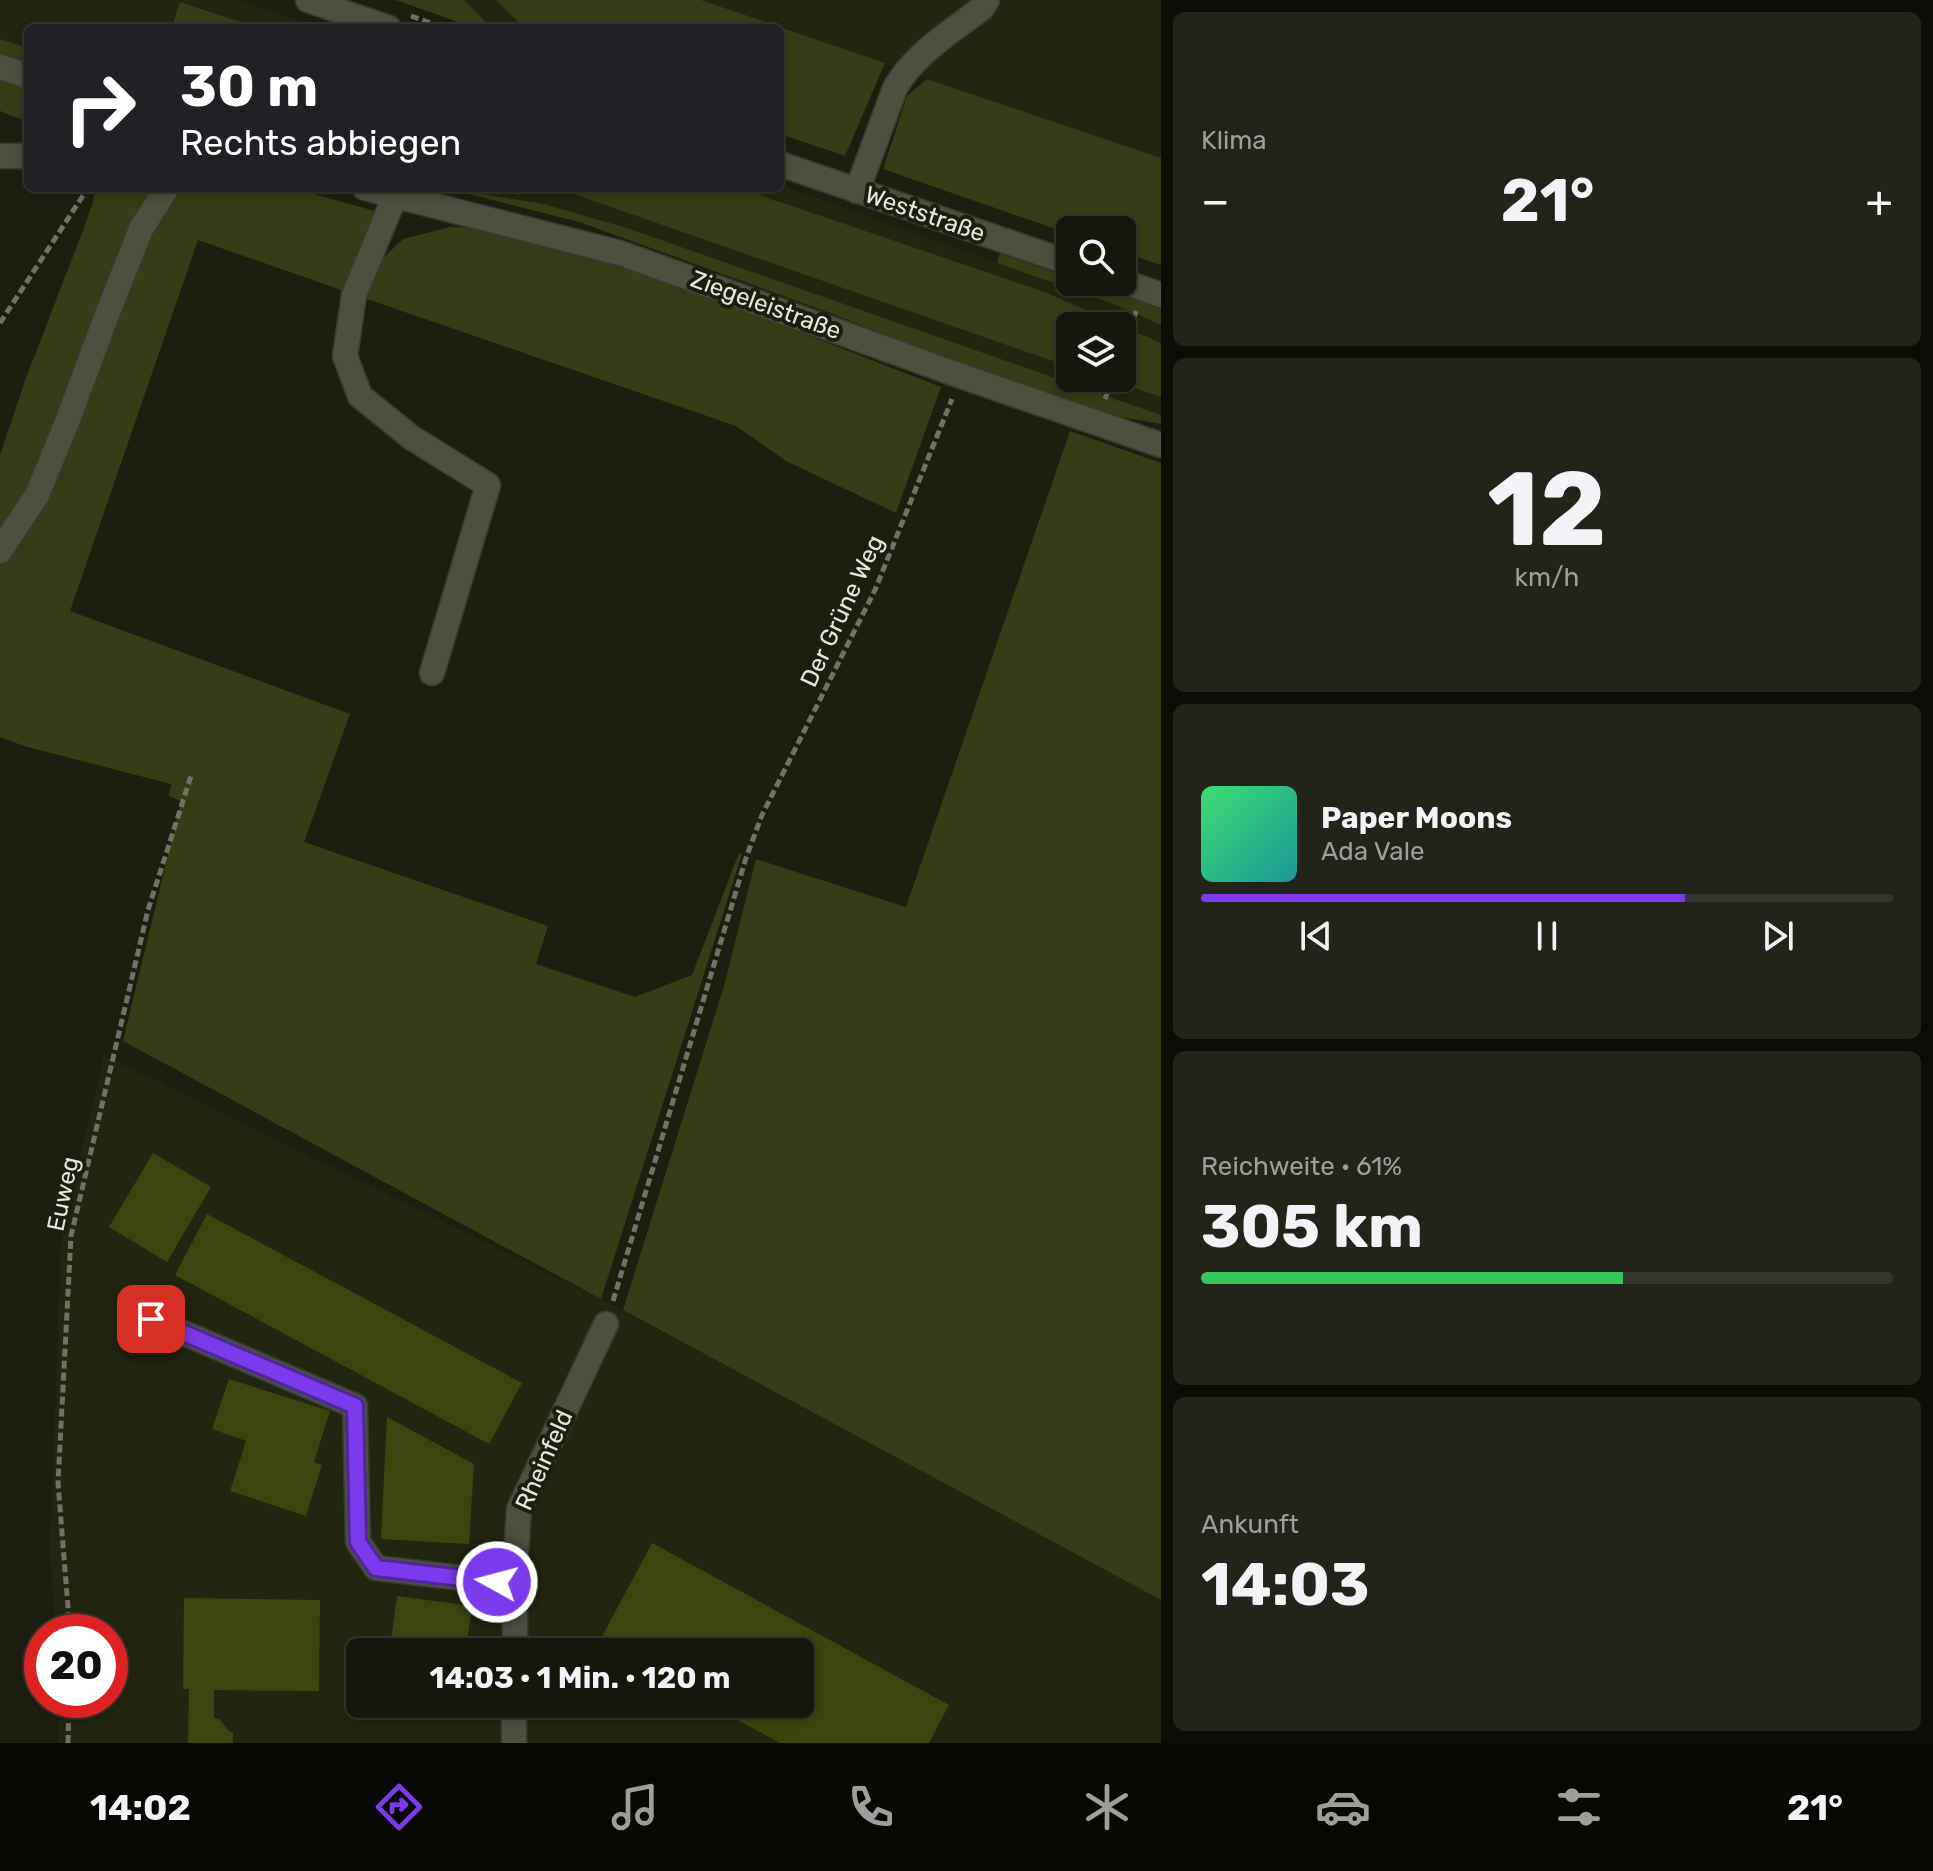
<!DOCTYPE html>
<html lang="de">
<meta charset="utf-8">
<style>
body{margin:0;font-family:Rubik,sans-serif;background:#22241a;color:#f1f3f6;height:100vh;display:flex;flex-direction:column;font-size:30px;white-space:nowrap}
*{box-sizing:border-box;margin:0}
p{font-size:26px;color:#9d9f9d}
.icon{flex:none;width:44px;height:44px;fill:none;stroke:currentColor;stroke-width:2;stroke-linecap:round;stroke-linejoin:round}
.map{position:relative;flex:1;overflow:hidden}
.details{display:flex;flex-direction:column;gap:12px;padding:12px;background:#0c0d07;width:772px}
.details>*{flex:none}
.guide{position:absolute;left:24px;top:24px;width:760px;height:168px;border-radius:12px;box-shadow:0 4px 12px #0003,0 0 0 2px #34362d;background:#202124;color:#fff;overflow:hidden}
.fabs{position:absolute;left:1056px;top:216px;display:grid;gap:16px}
.fabs a{display:grid;place-items:center;width:80px;height:80px;border-radius:12px;background:#15170c;box-shadow:0 4px 12px #0003,0 0 0 2px #34362d;font-size:40px}
.speed{position:absolute;left:24px;top:1614px;display:flex;gap:16px;font-size:40px;font-weight:700;text-align:center}
.speed>*{display:grid;place-content:center;width:104px;height:104px;border-radius:50%;background:#15170c;box-shadow:0 4px 12px #0003,0 0 0 2px #34362d;line-height:1}
.speed .limit{border:12px solid #d22;background:#fff;color:#111}
.pin{position:absolute;display:grid;place-items:center;width:68px;height:68px;color:#fff;margin:-34px;border-radius:16px;box-shadow:0 4px 12px #0006}
.me{position:absolute;width:88px;margin:-44px;rotate:277deg;stroke-linejoin:round;filter:drop-shadow(0 0 6px #0008)}
.turn{display:flex;align-items:center;gap:28px;height:168px;padding:0 24px;font-size:36px}
.turn .icon{width:104px;height:104px;stroke-width:2.5}
.turn b{display:block;font-size:56px;line-height:68px}
.big{font-size:60px;font-weight:700;line-height:1.1}
.details .widget{flex:1;display:flex;flex-direction:column;justify-content:center;gap:12px;min-width:0;padding:0 28px;border-radius:12px;background:#22241a}
.details .dial{align-items:center;gap:0}
.dial b{font-size:104px;line-height:1}
.song{display:flex;align-items:center;gap:24px}
.cover{width:96px;height:96px;border-radius:12px;background:linear-gradient(135deg,hsl(140 70% 55%),hsl(180 70% 35%))}
.played{height:8px;border-radius:4px;background:linear-gradient(90deg,#7c3aed 70%,#34362d 70%)}
.keys{display:flex;justify-content:space-around;direction:ltr}
.heat{display:flex;justify-content:space-between;align-items:center;font-size:44px;direction:ltr}
.charge{height:12px;border-radius:6px;background:linear-gradient(90deg,#34c759 61%,#34362d 0)}
.trip{position:absolute;left:346px;top:1638px;width:468px;height:80px;border-radius:12px;background:#15170c;box-shadow:0 4px 12px #0003,0 0 0 2px #34362d;font-weight:700;line-height:80px;text-align:center}
.tab-bar{display:flex;height:128px;justify-content:space-around;align-items:center;background:#080905;color:#9d9f9d}
.tab-bar .icon{width:56px;height:56px}
.tab-bar .selected{color:#7c3aed}
.tab-bar b{font-size:36px;color:#f1f3f6}
main{display:flex;flex:1;min-height:0}
.map>svg:first-child{display:block}
.built{fill:#22250f;fill-rule:evenodd}
.green{fill:#363c15}
.building{fill:#3d450c}
.lines{fill:none;stroke-linecap:round;stroke-linejoin:round}
.minor-casing{stroke:#383a31;stroke-width:27}
.path{stroke:#6f7265;stroke-width:5;stroke-dasharray:8 4;stroke-linecap:butt}
.minor{stroke:#4c503f;stroke-width:24}
.route-casing{stroke:#51269a;stroke-width:20}
.route{stroke:#7c3aed;stroke-width:14}
.labels{text-anchor:middle;stroke-width:8;stroke-linejoin:round;paint-order:stroke}
.street-label{font-size:24px;fill:#e5e7dd;stroke:#1c1f10}
</style>
<main>
<div class="map">
<svg width="1161" height="1743" viewBox="0 0 1161 1743">
<rect width="100%" height="100%" fill="#1c1f10"/>
<path class="built" d="M0,0H241L318,28H259L180,2L171,28H28V48L0,39Z
M464,0H496L525,28H492Z
M701,0H1161V158L927,79Z
M780,185L1116,305L1161,325V343L1045,292L739,188H780Z
M443,188H556L1070,367V378H1104L1161,397V415L627,228L544,204Z
M104,1055L601,1299L1161,1600V1743H59L58,1700H110V1632H55L50,1547L61,1238ZM360,1652H800V1704H360Z"/>
<path class="green" d="M396,0H464L492,28L472,27Z
M496,0H701L885,63L845,156L780,134V28H551C540,22 532,21 519,23Z
M180,2L259,28H171Z
M0,39L28,48V122L0,111Z
M927,79L1161,158V265L1122,252V230H1070V234L883,169L907,96Z
M95,188H292L375,211L347,292L198,240L70,611L350,714L304,842L548,926L536,964L635,997L692,975L739,853L742,854L601,1299L123,1041L181,801L169,796L171,784L24,746L0,737V455L26,378L82,233L93,202Z
M445,188L544,204L627,228L1161,415V424L1115,416L951,362L914,346L830,313L579,222Z
M556,188H739L1045,292L1161,343V397L1104,378H1122V326H1070V367Z
M450,227L482,228L529,238L681,286L941,387L896,513L786,461L736,426L367,299L381,260L403,239Z
M1000,253L1070,278V282H1083L1161,309V325L1116,305L997,263Z
M1070,431L1161,463V1600L623,1310L724,986L756,859L906,907Z"/>
<path class="building" d="M153,1153L211,1187L167,1262L109,1227Z
M207,1214L522,1383L489,1444L175,1275Z
M229,1379L330,1411L314,1462L322,1465L306,1516L230,1491L246,1441L212,1429Z
M387,1417L474,1464L469,1544L381,1539Z
M652,1543L949,1705L929,1743H780L708,1704H800V1652H612L598,1644Z
M397,1596L472,1606L466,1650L464,1652H441L436,1646L391,1640Z
M184,1598L320,1600L319,1691L214,1690V1718L219,1719L230,1732H233V1743H188L189,1689H183Z"/>
<g class="lines">
<defs>
<path id="minor" d="M308,0L389,28
M0,67L28,76
M0,156H28
M780,164L1070,263
M365,188L620,253L961,376L1161,445
M857,191L895,88C914,54 951,32 982,8L987,0
M395,196L354,295L345,356L360,396L412,438L488,485L432,673
M1122,281L1161,295
M0,551L37,495L67,422L108,312L141,229L167,188
M151,1319L355,1406L358,1542L376,1568L497,1582L515,1571
M515,1652V1571L519,1509L606,1324
M514,1743V1704"/>
</defs>
<use href="#minor" class="minor-casing"/>
<path class="path" d="M411,16L445,28
M0,323L88,188
M1122,352L1136,311
M1105,399L1113,378
M613,1301L746,858L762,815L875,590L952,399
M70,1632L58,1483L71,1236L148,910L191,776
M68,1743L69,1700"/>
<use href="#minor" class="minor"/>
</g>
<g class="lines">
<defs>
<path id="route" d="M151,1319L355,1406L358,1542L376,1568L497,1582"/>
</defs>
<use href="#route" class="route-casing"/>
<use href="#route" class="route"/>
</g>
<g class="labels">
<g class="street-label">
<text transform="translate(925 214) rotate(19)" y="8">Weststraße</text>
<text transform="translate(766 305) rotate(20)" y="8">Ziegeleistraße</text>
<text transform="translate(842 611) rotate(-65)" y="8">Der Grüne Weg</text>
<text transform="translate(63 1194) rotate(-78)" y="8">Euweg</text>
<text transform="translate(544 1460) rotate(-66)" y="8">Rheinfeld</text>
</g>
</g>
</svg>
<div class="fabs">
<a><svg class="icon" aria-label="search" viewBox="0 0 24 24"><circle cx="10" cy="10" r="6"/><path d="M15 15l6 6"/></svg></a>
<a><svg class="icon" aria-label="layers" viewBox="0 0 24 24"><path d="M12 4l9 5-9 5-9-5zM3 14l9 5 9-5"/></svg></a>
</div>
<div class="speed"><div class="limit">20</div></div>
<div class="pin" style="left:151px;top:1319px;background:#d93025"><svg class="icon" aria-label="arrive" viewBox="0 0 24 24"><path d="M6 21V4h12l-3 4 3 4H6"/></svg></div>
<svg class="me" style="left:497px;top:1582px" viewBox="-20 -20 40 40"><circle r="17" fill="#7c3aed" stroke="#fff" stroke-width="3"/><path d="M0-11L8 9 0 5-8 9z" fill="#fff"/></svg>
<div class="trip">14:03 · 1 Min. · 120 m</div>
<div class="guide">
<div class="turn"><svg class="icon" aria-label="right" viewBox="0 0 24 24"><path d="M7 20v-9h11M14 6l5 5-5 5"/></svg><div><b>30 m</b>Rechts abbiegen</div></div>
</div>
</div>
<section class="details">
<div class="widget"><p>Klima</p>
<div class="heat"><a>−</a><b class="big">21°</b><a>+</a></div>
</div>
<div class="widget dial"><b>12</b><p>km/h</p></div>
<div class="widget">
<div class="song"><i class="cover"></i><div><b>Paper Moons</b><p>Ada Vale</p></div></div>
<div class="played"></div>
<div class="keys"><svg class="icon" aria-label="previous" viewBox="0 0 24 24"><path d="M18 5L8 12l10 7zM5 5v14"/></svg><svg class="icon" aria-label="pause" viewBox="0 0 24 24"><path d="M8 5v14M16 5v14"/></svg><svg class="icon" aria-label="next" viewBox="0 0 24 24"><path d="M6 5l10 7-10 7zM19 5v14"/></svg></div>
</div>
<div class="widget"><p>Reichweite · 61%</p><b class="big">305 km</b><div class="charge"></div></div>
<div class="widget"><p>Ankunft</p><b class="big">14:03</b></div>
</section>
</main>
<nav class="tab-bar">
<b>14:02</b>
<svg class="icon selected" aria-label="directions" viewBox="0 0 24 24"><path d="M12 3l9 9-9 9-9-9zM9 14v-3h6M13 9l2 2-2 2"/></svg>
<svg class="icon" aria-label="music" viewBox="0 0 24 24"><path d="M9 18V5l10-2v13"/><circle cx="6" cy="18" r="3"/><circle cx="16" cy="16" r="3"/></svg>
<svg class="icon" aria-label="phone" viewBox="0 0 24 24"><path d="M5 4h4l2 5-3 2q2 4 5 5l2-3 5 2v4C11 20 4 13 5 4z"/></svg>
<svg class="icon" aria-label="climate" viewBox="0 0 24 24"><path d="M12 3v18M4 7l16 10M4 17L20 7"/></svg>
<svg class="icon" aria-label="car" viewBox="0 0 24 24"><path d="M5 17H2v-5l4-1 3-4h7l3 4 3 1v5h-3M9 17h6M6 11h13"/><circle cx="7" cy="17" r="2"/><circle cx="17" cy="17" r="2"/></svg>
<svg class="icon" aria-label="filters" viewBox="0 0 24 24"><path d="M4 7h16M4 17h16"/><circle cx="9" cy="7" r="2"/><circle cx="15" cy="17" r="2"/></svg>
<b>21°</b>
</nav>
